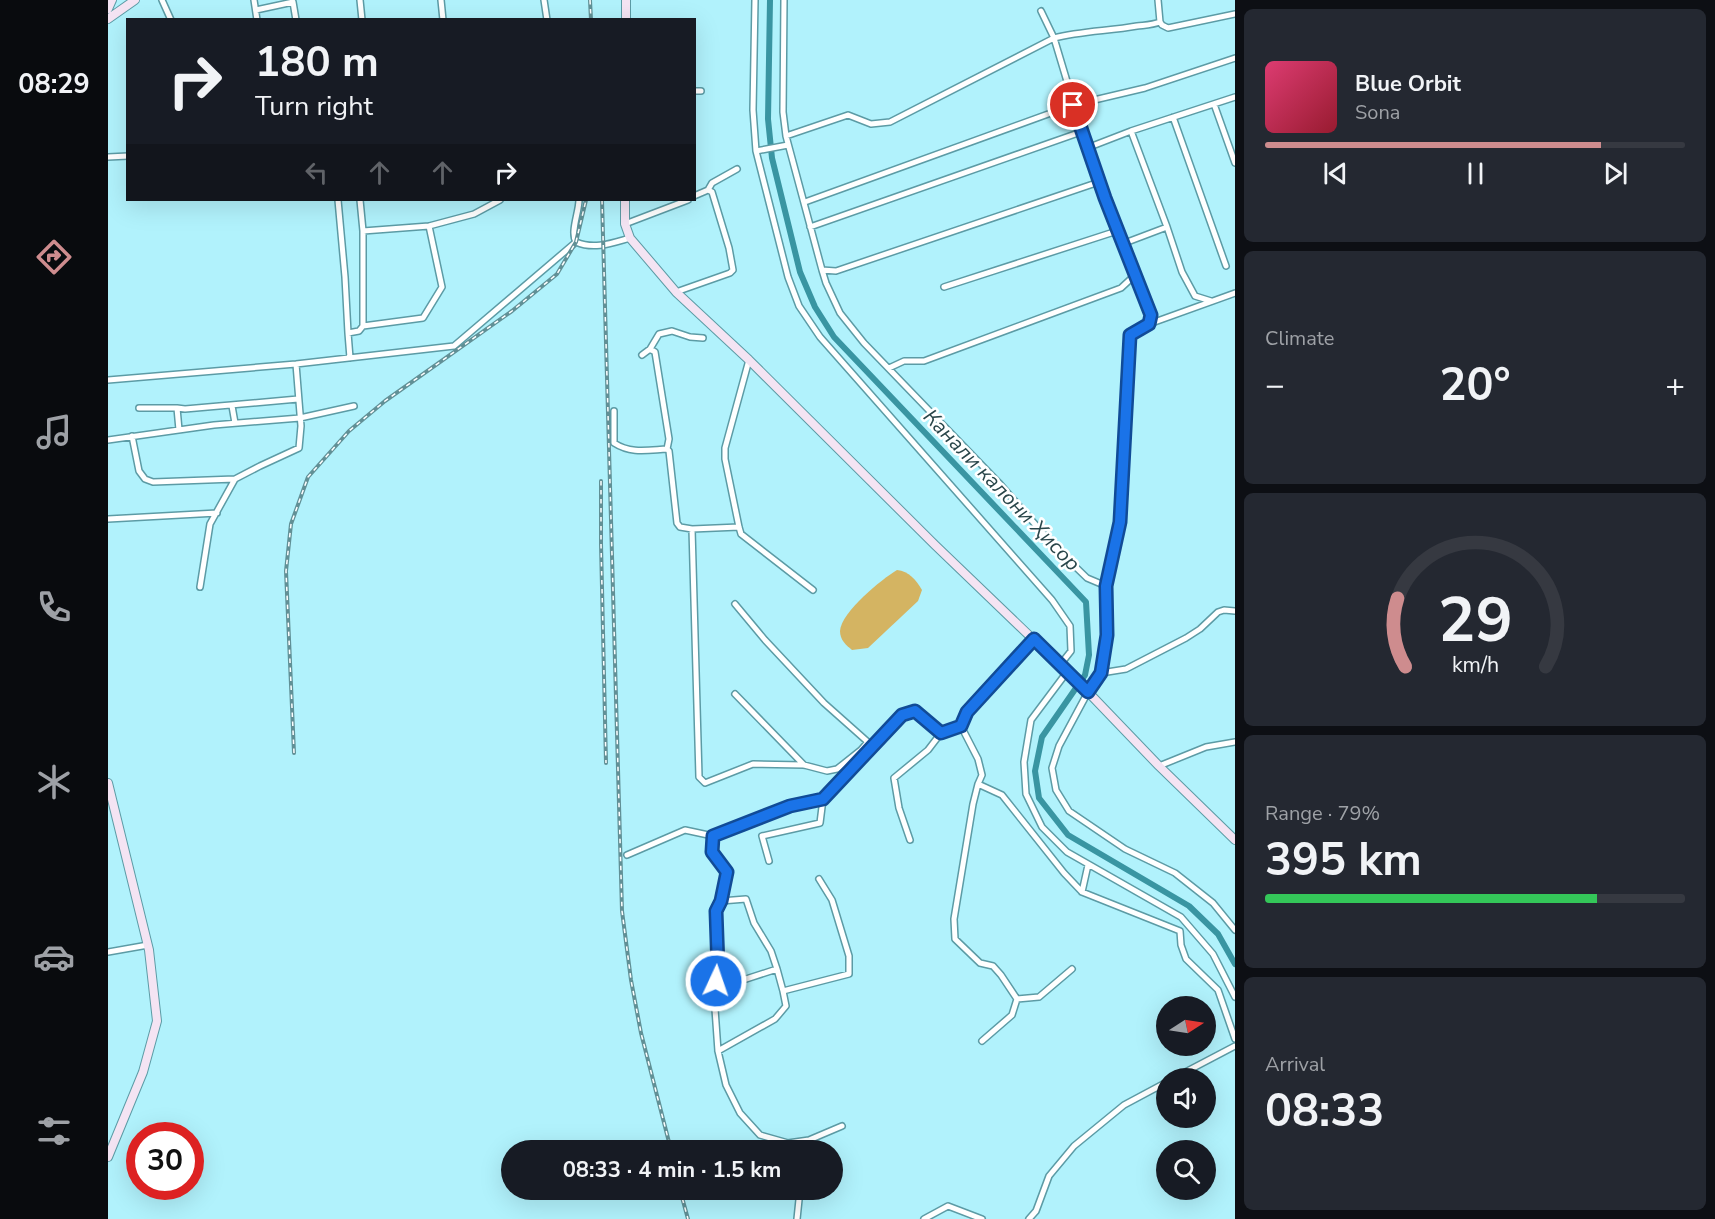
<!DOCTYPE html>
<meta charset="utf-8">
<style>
body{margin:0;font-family:"Nunito Sans",sans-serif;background:#242831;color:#f1f3f6;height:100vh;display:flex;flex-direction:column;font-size:22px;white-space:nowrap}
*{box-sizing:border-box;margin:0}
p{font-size:20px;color:#9ea1a6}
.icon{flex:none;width:33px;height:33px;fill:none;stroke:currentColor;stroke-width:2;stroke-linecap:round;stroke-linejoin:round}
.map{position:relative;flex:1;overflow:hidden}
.side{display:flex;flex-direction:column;gap:9px;padding:9px;background:#0d0f14;width:480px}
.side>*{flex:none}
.hud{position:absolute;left:18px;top:18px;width:570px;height:183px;border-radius:0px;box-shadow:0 6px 24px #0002;background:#171b24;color:#f1f3f6;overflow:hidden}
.needle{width:39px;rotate:78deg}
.buttons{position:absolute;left:1048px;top:996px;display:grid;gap:12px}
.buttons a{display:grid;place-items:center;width:60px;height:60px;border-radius:50%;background:#171b24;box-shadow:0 6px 24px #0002;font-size:30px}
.speed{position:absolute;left:18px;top:1122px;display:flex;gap:12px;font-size:30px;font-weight:700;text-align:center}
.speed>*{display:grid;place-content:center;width:78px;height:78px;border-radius:50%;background:#171b24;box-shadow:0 6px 24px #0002;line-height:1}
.speed .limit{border:9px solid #d22;background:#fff;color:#111}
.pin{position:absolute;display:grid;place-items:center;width:51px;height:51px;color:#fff;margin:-26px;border:3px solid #fff;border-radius:50%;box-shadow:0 2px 6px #0007}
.me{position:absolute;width:66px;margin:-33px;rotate:3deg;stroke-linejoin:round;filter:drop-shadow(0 0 4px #0008)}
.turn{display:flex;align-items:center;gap:21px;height:126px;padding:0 30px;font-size:27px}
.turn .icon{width:78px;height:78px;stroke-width:2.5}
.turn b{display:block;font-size:42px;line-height:51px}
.lanes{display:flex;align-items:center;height:57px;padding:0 30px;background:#0003;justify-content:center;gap:30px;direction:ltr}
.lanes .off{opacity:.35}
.big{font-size:45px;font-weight:700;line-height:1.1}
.side .widget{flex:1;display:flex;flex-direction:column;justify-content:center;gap:9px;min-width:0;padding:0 21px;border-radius:9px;background:#242831}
.side .dial{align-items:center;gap:0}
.dial svg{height:156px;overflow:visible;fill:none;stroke:#363941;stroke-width:7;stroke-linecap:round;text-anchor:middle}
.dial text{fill:#f1f3f6;stroke:none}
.song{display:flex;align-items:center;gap:18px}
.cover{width:72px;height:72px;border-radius:9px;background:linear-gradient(135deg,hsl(340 70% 55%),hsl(350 70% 35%))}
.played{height:6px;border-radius:3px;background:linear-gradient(90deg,#ce8c8e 80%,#363941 80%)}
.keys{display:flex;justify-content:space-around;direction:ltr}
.heat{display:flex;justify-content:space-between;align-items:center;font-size:33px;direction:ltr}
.charge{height:9px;border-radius:4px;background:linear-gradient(90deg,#34c759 79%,#363941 0)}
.trip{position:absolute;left:393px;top:1140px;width:342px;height:60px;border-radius:30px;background:#171b24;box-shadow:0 6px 24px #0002;font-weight:700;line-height:60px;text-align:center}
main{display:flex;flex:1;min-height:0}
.tabs{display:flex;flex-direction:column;width:108px;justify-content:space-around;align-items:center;background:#090b0e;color:#9ea1a6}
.tabs .icon{width:42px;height:42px}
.tabs .active{color:#ce8c8e}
.tabs b{font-size:27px;color:#f1f3f6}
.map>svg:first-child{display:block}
.green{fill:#d4b462}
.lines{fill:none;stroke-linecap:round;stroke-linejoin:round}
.canal{stroke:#3995a2;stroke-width:6}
.street-casing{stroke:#5c9ba5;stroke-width:8}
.secondary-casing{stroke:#5c9ba5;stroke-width:10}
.street{stroke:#fff;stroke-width:5}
.secondary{stroke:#f4e4f3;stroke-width:8}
.rail-casing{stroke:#619096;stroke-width:4}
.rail{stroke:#fff;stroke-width:1.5;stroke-dasharray:4.5;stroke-linecap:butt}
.route-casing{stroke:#114b97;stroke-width:15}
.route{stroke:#1a73e8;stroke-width:10}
.labels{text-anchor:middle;stroke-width:5;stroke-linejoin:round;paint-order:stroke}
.water-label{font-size:21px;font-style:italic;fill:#29464a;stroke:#fff}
</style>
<main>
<nav class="tabs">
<b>08:29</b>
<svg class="icon active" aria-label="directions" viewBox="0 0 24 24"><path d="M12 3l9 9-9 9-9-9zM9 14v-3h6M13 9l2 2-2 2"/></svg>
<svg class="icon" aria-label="music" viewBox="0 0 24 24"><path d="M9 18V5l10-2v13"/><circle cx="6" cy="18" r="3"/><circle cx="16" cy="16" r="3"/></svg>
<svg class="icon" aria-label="phone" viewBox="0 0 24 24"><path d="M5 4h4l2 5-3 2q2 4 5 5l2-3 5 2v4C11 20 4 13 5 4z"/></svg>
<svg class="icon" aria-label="climate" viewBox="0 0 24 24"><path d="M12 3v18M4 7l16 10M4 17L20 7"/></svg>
<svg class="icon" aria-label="car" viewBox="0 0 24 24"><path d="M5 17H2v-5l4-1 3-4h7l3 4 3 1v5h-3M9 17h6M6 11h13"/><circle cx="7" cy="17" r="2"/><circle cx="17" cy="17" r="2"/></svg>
<svg class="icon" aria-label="filters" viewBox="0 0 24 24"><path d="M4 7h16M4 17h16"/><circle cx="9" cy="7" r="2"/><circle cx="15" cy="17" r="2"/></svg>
</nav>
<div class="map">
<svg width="1127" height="1219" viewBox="0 0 1127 1219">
<rect width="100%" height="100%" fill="#b1f2fc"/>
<path class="green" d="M789,570C801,571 808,580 814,590L810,601L760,648L744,650C738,645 732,640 732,631C733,612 774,579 789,570Z"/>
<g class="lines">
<path class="canal" d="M662,0L660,119L664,158L692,272L707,307L726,337L978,602L981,655L977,675L934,737L927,771L931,798L960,835L1081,906L1110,934L1127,964"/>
<defs>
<path id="street" d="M54,0L63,20
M146,0L149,20
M252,0L254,20
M333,0L335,20
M436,0L439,20
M647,0L645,110L648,151L680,277L691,306L712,337L944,600L962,626L963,651L952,665
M676,0L675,112L678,136L740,115L763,124L782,122L946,38C973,31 1001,31 1029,26C1037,25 1044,25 1052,22
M1050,0L1052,22L1054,25L1060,28L1127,14
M148,10L185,2L188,20
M933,11L946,38L979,148L1043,315L1041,324L1022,335L1012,522L998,586L999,635L993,673L980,692L951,746L944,768L948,790L961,811L1017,849L1067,873L1105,903L1127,930
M586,91H593
M1106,104L1127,163
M1065,117L1118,266
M678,136L714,270L728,271L991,182
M979,148L1023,131L1127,97
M648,151L680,145
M0,157L20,156
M600,190L604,183L629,169
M230,200L237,277L240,333
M252,200L255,231
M697,202L965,105L1037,88L1127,58
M517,224L580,200
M702,227L973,132
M1059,227L1074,272L1087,296L1103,301
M468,242C462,232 471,212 471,200
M1014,244L1059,227L1023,131
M714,270L718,283L732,313L756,343L891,483L947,547L979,578L998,586
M836,287L1009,231
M568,292L622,273L625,270L621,248L604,192L600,190L586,196
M1041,324L1127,293
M255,326L315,318L334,287L321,226
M542,349L547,352L561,439L559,449
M534,355L542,349L551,334L564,331L582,337L595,338
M242,358L240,333L251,331L255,326V231L321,226L366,214L392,200
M641,360L617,448V459L631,527L633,534L705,590
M781,368L796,361H816L1013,288L1027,275
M0,380L188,364L346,346L468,242C486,250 504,243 522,238
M124,406L127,423
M31,408H69L77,409L190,399
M69,408L71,430
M506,411V443C523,454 540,450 559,449L561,451L569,523L572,527L584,529L631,527
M24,436L31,471L37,479L45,482L127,479
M0,440L106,425L192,418L246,406
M0,519L109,513
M584,529L591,777L597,783L645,764L696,765L719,771L729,769L753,750L760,742
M92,587L102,524L127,479L152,466L191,448L193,426L188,364
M627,604L657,640L716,703L761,743
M959,672L923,720L916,762L918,794L934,827L959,852L1073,917L1105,954L1127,997
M993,673L1018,669L1078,638L1092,629L1110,612L1116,610L1127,611
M627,694L696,765
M1051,766L1098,747L1127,742
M870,784L874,775L870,759L853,726L859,712L926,639
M605,836L604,852L619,872L613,901
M802,840L791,808L786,778L820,750L833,733L853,726
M519,855L577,830L605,836L682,806L715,799L794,715L808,711L833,733
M661,861L654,836L712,823L715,799
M974,892L980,865
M0,952L40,945
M610,968H630L635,980L669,969L675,991
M669,969L663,951L646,923L638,899L613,901L608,911L610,968L606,995L610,1051L618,1085L632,1113L652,1135L680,1143L701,1140L734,1126
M964,969L931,997L909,999L893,975L885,966L872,963L847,939L846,919L865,804L870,784L894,795L956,873L974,892L1072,931L1073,945L1078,959L1110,990L1127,1039
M874,1041L904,1015L909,999
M610,1051L667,1019L678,1006L675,991L741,974V956L724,900L711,879
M1066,1078L1127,1046
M699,1150L701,1140
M689,1219L692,1190
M816,1219L840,1206L874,1219
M921,1219L928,1211L941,1176L966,1146L1016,1105L1059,1082"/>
<path id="secondary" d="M518,0V20
M0,9L4,0
M0,19L27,0
M517,200V224L522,238L568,292L641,360L827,545L980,692L1051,766L1127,840
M0,783L41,950L49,1021L35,1072L0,1157"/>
</defs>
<use href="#street" class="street-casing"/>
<use href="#secondary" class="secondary-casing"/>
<use href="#street" class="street"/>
<use href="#secondary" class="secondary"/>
<defs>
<path id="rail" d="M482,0L483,20
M494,200L514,911L523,980L533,1033L563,1150
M493,481V544L498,763
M186,753L178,571L183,524L200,477L241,431L277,401L404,311L449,274L468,242L478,200
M572,1190L580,1219"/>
</defs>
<use href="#rail" class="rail-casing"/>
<use href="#rail" class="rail"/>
</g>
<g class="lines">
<defs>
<path id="route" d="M608,981L610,968L608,911L613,901L619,872L604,852L605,836L682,806L715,799L794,715L807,711L833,733L853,726L859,712L926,639L980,692L993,673L999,635L998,586L1012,522L1022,335L1041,324L1043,315L997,198L965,105"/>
</defs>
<use href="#route" class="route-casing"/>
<use href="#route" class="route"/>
</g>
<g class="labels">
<g class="water-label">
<text transform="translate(894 490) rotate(46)" y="7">Канали калони Ҳисор</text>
</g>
</g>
</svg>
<div class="buttons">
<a><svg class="needle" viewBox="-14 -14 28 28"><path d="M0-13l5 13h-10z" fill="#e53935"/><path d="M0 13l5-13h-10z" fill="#9ea1a6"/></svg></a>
<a><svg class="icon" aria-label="sound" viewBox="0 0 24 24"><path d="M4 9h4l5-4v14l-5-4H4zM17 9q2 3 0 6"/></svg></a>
<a><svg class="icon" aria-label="search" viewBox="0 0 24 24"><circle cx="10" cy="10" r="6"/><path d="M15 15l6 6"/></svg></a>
</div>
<div class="speed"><div class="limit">30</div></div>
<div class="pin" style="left:965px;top:105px;background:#d93025"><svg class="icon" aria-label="arrive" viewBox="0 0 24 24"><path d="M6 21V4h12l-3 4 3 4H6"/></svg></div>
<svg class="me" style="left:608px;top:981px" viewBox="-20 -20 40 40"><circle r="17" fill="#1a73e8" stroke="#fff" stroke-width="3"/><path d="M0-11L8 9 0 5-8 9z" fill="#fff"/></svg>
<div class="trip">08:33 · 4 min · 1.5 km</div>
<div class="hud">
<div class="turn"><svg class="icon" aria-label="right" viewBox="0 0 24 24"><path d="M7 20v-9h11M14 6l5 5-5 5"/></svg><div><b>180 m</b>Turn right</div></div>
<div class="lanes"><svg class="icon off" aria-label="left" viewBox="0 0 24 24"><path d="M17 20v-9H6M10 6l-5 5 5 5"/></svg><svg class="icon off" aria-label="ahead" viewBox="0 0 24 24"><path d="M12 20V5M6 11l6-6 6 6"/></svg><svg class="icon off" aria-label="ahead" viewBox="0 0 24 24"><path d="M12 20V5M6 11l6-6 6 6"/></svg><svg class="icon" aria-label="right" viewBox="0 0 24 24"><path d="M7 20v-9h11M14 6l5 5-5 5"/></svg></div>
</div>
</div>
<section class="side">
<div class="widget">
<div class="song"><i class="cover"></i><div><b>Blue Orbit</b><p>Sona</p></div></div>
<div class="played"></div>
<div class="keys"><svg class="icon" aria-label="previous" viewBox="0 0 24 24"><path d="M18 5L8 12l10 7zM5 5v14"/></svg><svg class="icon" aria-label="pause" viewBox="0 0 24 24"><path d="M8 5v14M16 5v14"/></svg><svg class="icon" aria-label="next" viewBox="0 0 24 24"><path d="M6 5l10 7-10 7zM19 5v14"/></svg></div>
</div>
<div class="widget"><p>Climate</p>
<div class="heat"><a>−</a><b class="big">20°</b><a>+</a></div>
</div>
<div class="widget dial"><svg viewBox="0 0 100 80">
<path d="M14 69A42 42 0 1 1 86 69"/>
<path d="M14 69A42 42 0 0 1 10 34" stroke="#ce8c8e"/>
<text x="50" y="56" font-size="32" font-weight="700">29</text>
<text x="50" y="72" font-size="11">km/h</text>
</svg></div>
<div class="widget"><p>Range · 79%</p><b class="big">395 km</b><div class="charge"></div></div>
<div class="widget"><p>Arrival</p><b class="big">08:33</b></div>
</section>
</main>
